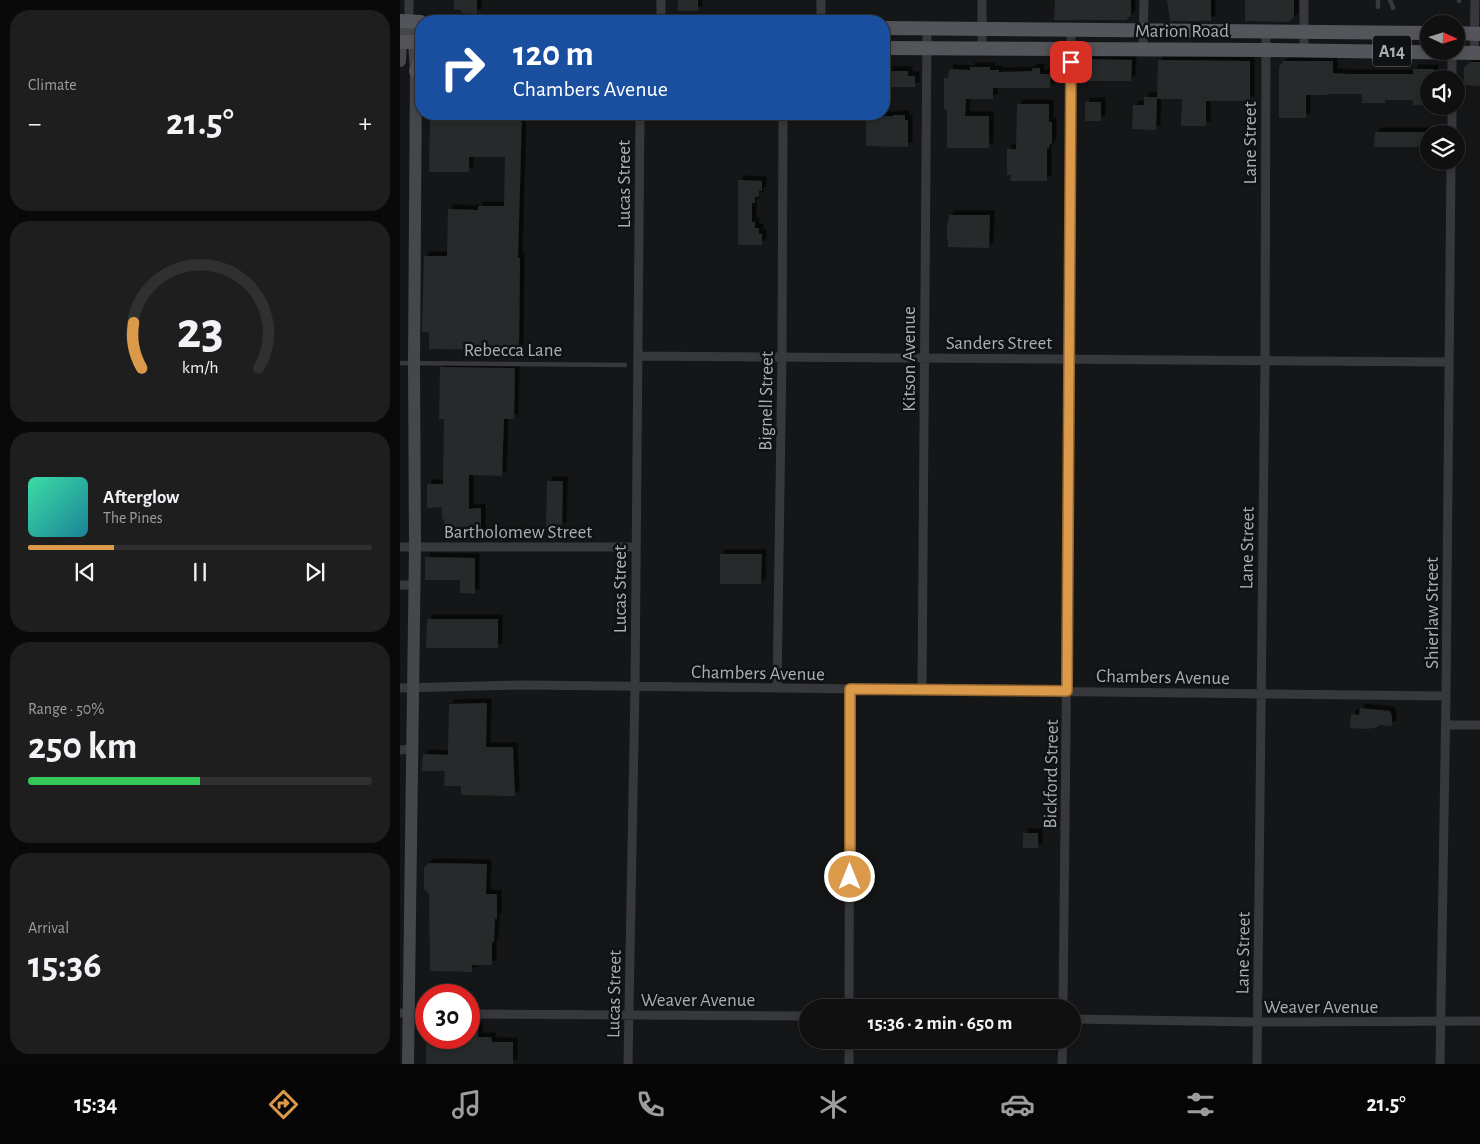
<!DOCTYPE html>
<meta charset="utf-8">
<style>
body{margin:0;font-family:"Alegreya Sans",sans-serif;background:#1e1e1f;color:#f1f3f6;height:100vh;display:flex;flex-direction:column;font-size:19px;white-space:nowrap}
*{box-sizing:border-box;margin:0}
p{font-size:16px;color:#9c9d9f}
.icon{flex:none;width:28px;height:28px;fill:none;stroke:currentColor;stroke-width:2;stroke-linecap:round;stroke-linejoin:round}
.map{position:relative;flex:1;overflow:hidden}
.sheet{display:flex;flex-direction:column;gap:10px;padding:10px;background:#090909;width:400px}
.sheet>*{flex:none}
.guide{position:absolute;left:15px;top:15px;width:475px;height:105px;border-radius:20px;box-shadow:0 2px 8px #0003,0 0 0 1px #303031;background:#1a4fa0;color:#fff;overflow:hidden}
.needle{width:32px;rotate:94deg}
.controls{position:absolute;left:1020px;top:15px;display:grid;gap:10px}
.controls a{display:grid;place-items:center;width:45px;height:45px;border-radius:50%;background:#101011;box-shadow:0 2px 8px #0003,0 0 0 1px #303031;font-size:25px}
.speed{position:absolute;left:15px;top:984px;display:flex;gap:10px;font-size:25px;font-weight:700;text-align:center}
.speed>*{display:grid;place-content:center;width:65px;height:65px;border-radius:50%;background:#101011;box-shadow:0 2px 8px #0003,0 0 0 1px #303031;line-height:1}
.speed .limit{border:8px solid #d22;background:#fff;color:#111}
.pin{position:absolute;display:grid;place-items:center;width:42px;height:42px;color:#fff;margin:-21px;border-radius:10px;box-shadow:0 2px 8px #0006}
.me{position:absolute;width:55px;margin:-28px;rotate:0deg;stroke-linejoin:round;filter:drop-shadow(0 0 4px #0008)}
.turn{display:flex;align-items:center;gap:18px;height:105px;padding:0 15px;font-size:22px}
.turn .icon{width:65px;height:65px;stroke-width:2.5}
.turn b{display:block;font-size:35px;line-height:42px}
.big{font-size:38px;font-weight:700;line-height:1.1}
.sheet .widget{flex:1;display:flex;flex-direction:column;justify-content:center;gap:8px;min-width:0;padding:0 18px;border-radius:20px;background:#1e1e1f}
.sheet .dial{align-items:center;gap:0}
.dial svg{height:130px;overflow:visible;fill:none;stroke:#303031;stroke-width:7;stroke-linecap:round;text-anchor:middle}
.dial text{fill:#f1f3f6;stroke:none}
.song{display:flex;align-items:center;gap:15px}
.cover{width:60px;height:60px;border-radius:8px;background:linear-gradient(135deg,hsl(160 70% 55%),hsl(190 70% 35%))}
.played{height:5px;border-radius:2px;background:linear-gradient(90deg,#db994a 25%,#303031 25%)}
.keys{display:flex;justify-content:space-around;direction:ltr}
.heat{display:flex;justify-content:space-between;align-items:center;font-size:28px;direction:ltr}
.charge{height:8px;border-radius:4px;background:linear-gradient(90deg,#34c759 50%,#303031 0)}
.trip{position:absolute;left:399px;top:999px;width:282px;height:50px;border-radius:25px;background:#101011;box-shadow:0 2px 8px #0003,0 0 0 1px #303031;font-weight:700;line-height:50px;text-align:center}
.dock{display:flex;height:80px;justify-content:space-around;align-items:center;background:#060607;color:#9c9d9f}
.dock .icon{width:35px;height:35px}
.dock .on{color:#db994a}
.dock b{font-size:22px;color:#f1f3f6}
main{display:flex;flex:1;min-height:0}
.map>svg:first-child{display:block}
.building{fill:#28292b;filter:url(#shadow)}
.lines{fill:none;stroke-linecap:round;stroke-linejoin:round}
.service{stroke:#37383b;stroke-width:4.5}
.minor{stroke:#37383b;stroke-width:9}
.secondary{stroke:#45474b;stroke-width:12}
.primary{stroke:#53555a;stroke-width:14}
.route-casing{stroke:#8e6330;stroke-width:12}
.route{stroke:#db994a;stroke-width:9}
.labels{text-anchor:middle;stroke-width:5;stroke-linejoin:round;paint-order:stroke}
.shield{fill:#101112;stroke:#7b7f84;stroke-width:1}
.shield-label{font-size:18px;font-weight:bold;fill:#a9aeb5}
.street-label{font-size:19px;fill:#a9aeb5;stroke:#101112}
</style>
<main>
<section class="sheet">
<div class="widget"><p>Climate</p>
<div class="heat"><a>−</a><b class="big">21.5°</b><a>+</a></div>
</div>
<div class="widget dial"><svg viewBox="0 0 100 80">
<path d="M14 69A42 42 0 1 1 86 69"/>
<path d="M14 69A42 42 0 0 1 9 41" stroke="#db994a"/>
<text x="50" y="56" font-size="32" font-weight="700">23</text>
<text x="50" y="72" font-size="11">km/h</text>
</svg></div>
<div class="widget">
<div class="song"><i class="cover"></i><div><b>Afterglow</b><p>The Pines</p></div></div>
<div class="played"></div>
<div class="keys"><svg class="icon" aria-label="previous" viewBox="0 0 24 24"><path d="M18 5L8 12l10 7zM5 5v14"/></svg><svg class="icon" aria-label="pause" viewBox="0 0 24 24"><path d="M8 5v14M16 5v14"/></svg><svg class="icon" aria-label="next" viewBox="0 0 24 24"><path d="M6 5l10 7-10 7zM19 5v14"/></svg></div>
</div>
<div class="widget"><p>Range · 50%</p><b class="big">250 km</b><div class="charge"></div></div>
<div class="widget"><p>Arrival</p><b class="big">15:36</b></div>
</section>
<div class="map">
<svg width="1080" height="1064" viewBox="0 0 1080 1064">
<defs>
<filter id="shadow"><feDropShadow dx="4.5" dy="-4.5" stdDeviation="0" flood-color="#0009"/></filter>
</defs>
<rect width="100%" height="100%" fill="#151617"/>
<path class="building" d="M54,0H77V14L61,13V10H54Z
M278,0H298V11H278Z
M655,0H731V15L726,20H654Z
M767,0H811V21H770Z
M845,0H894V17L889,22L845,21Z
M685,59L732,60L731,81H684Z
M758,60L850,61V101H806V126H781L782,99H757Z
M884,61H933V73L948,74H1013V69H1034V79H1029V105H1013V100H985V103H962V94H927V95H906V118H879V66Z
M1070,62H1080V86L1064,85V68Z
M570,67H590V70H599V72L632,71V68H640V74H651L650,88H593V99H566L565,116H589V148H547V110H544V78H548L549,69L570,70Z
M488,71H508V76H515V87H488Z
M744,97H757L756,130L732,129L733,105H744Z
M685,102H701V121H685Z
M617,104H649V122H652V144H650L649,148H647V181H610L611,175H607V149H616Z
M30,114H70L69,116L108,117V114H122L118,258H120L119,350L29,349V332H22L24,256H47L48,209L78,210V206H104L105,157H69V172H29Z
M493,115H505V120H508V147L466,146V116H493Z
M975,132H1028V147H974Z
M338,180L362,181V191H359V197H355V203H352V222H355V228H359V234H362V245H338Z
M549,215H590L589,248L548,247V240H547V222L548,223Z
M40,367L115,368L114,419H104L102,476L69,475V509L81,508V539H44V519H42V507L27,508V484H43L44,419H39Z
M147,481H163L162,527H146Z
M320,554H362L361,584H320Z
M25,557L75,558V594L60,593V580H25Z
M27,619H98V648H26Z
M87,703L86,747H113L115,796L61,795V786H44L45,771H22L23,754L48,755L49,704Z
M960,708L990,711L992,717V726L979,725L978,727L967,729L950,728L951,714L959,715Z
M623,833H638V848H623Z
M29,863L87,864L86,894H97V919H95L94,942H92V965H72V972L30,971L29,894L24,889V868Z
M69,1026H78V1037H91L92,1042H113V1064H26V1038H69Z"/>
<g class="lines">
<path class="service" d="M990,0L993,8
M1059,0V1
M978,7V0
M0,363L225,365"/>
<path class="minor" d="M582,0V48
M904,0V50
M9,21V0
M261,21V0
M421,21V0
M743,49L744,0
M1074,53L1075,0
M1052,79V51
M1052,134V106
M238,356L1049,362
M0,547H236
M0,585H14
M0,688L123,685L1046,696
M377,688L382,356L383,114
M522,689L527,29
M1046,725H1080
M0,750L12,749
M449,1008L450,689
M663,1008L670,359L671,30
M0,1013H26
M69,1014L408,1016
M672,1019L857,1022L1080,1021
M228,1064L235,687L240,114
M449,1064V1040
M662,1064L663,1040
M857,1064L865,361L866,32
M1040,1064L1046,696L1051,161"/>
<path class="secondary" d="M0,61L1,42L4,33
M8,1064L15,547L14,363L16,71L14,42L9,21"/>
<path class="primary" d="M0,21L21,22
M484,28L1029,33
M1056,33L1080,34
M0,42H21
M484,48L866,50L1080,53
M16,71L21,60"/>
</g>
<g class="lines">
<defs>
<path id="route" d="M450,877V689L667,691L671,62"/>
</defs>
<use href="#route" class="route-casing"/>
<use href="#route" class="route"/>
</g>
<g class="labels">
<rect class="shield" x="973" y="35.5" width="38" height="31" rx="4"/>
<g class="shield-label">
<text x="992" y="57">A14</text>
</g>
<g class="street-label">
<text x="782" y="37">Marion Road</text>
<text transform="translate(849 143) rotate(-90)" y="7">Lane Street</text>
<text transform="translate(223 184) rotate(-90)" y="7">Lucas Street</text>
<text x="599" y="349">Sanders Street</text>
<text x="113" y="356">Rebecca Lane</text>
<text transform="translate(508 359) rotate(-90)" y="7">Kitson Avenue</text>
<text transform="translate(365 401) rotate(-89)" y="7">Bignell Street</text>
<text x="118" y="538">Bartholomew Street</text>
<text transform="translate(846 548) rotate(-89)" y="7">Lane Street</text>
<text transform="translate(219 589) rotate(-90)" y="7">Lucas Street</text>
<text transform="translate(1031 613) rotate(-90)" y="7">Shierlaw Street</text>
<text transform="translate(358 672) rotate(1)" y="7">Chambers Avenue</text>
<text transform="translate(763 676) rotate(1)" y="7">Chambers Avenue</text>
<text transform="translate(650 774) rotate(-89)" y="7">Bickford Street</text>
<text transform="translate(842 953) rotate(-89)" y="7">Lane Street</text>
<text transform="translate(213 994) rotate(-89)" y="7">Lucas Street</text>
<text x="298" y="1006">Weaver Avenue</text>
<text x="921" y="1013">Weaver Avenue</text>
</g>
</g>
</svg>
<div class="controls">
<a><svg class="needle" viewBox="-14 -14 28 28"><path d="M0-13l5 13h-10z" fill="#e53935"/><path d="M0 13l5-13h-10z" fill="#9c9d9f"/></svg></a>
<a><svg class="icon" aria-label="sound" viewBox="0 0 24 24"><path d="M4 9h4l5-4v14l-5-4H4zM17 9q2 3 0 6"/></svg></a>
<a><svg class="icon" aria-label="layers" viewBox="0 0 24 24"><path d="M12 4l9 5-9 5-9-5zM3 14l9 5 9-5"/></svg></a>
</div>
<div class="speed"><div class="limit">30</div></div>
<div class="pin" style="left:671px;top:62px;background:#d93025"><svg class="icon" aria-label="arrive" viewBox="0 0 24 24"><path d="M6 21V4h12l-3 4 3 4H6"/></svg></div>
<svg class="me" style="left:450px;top:877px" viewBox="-20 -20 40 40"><circle r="17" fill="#db994a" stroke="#fff" stroke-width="3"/><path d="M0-11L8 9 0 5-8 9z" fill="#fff"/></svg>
<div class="trip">15:36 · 2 min · 650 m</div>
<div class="guide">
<div class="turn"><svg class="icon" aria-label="right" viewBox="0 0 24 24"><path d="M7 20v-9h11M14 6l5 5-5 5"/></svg><div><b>120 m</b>Chambers Avenue</div></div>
</div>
</div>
</main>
<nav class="dock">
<b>15:34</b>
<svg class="icon on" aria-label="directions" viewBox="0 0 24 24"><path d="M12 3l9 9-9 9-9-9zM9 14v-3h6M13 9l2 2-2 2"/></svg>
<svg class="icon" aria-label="music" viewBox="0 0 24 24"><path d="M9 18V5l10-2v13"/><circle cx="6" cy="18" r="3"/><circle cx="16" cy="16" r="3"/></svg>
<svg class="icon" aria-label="phone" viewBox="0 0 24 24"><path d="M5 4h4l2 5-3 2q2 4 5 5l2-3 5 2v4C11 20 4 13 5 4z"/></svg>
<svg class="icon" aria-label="climate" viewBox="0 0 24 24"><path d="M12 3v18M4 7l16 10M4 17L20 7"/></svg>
<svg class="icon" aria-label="car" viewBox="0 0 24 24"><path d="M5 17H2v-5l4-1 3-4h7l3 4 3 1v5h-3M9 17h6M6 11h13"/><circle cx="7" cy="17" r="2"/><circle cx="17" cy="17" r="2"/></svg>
<svg class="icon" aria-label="filters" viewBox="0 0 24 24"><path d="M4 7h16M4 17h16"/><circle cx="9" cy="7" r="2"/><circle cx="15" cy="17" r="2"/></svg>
<b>21.5°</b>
</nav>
